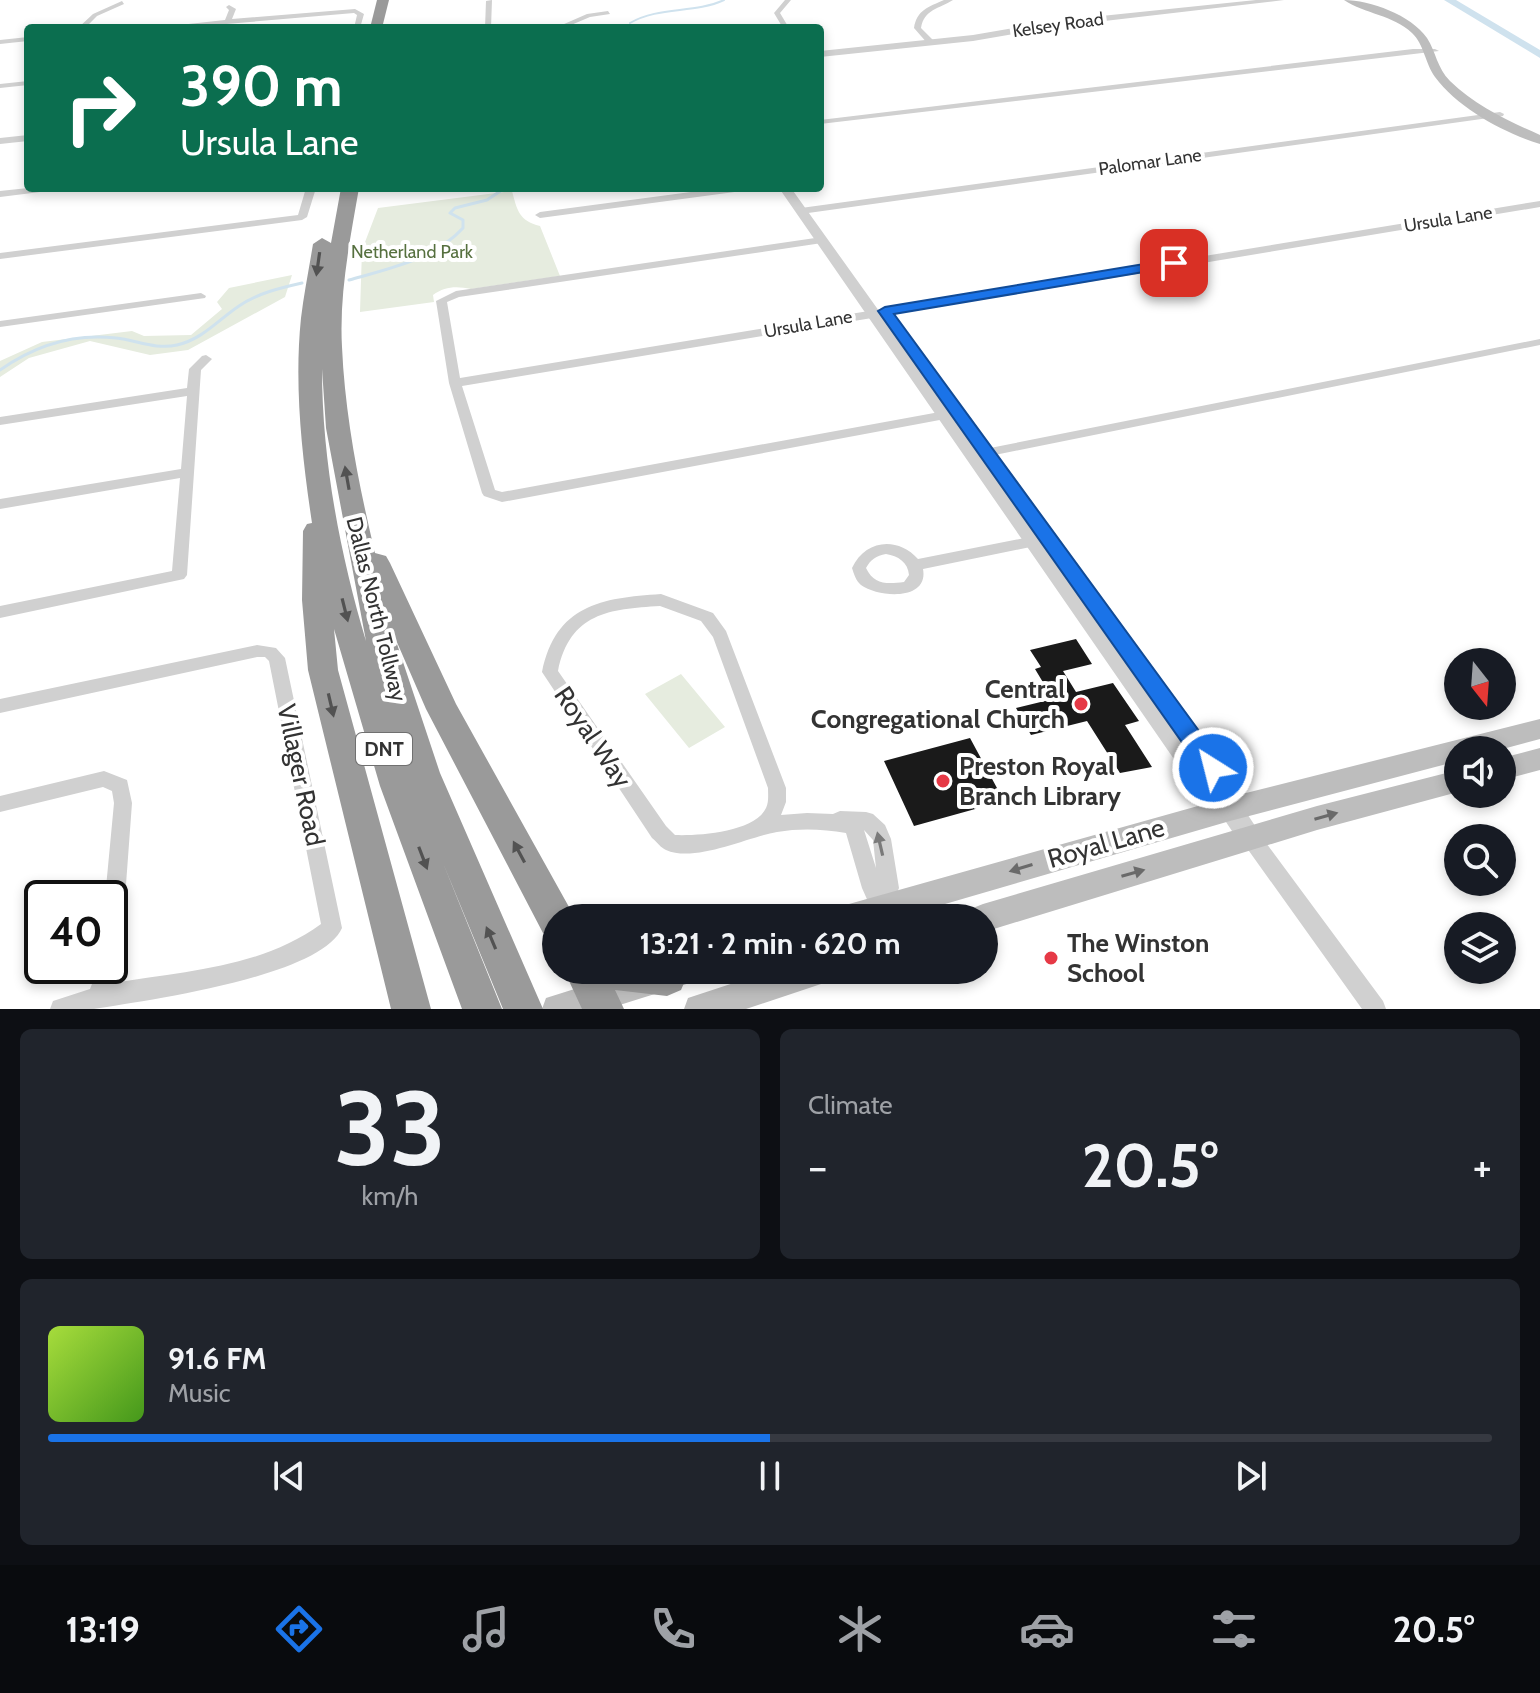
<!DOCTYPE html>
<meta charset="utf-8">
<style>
body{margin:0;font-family:Cabin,sans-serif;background:#20242c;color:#f1f3f6;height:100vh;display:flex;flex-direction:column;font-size:30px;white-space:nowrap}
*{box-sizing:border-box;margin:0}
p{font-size:26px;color:#9ea1a6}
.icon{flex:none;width:44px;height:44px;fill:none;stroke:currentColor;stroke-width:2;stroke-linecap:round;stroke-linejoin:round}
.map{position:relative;height:1009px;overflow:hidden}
.details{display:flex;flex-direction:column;gap:20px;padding:20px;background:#0d0f14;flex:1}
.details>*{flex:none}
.banner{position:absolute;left:24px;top:24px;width:800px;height:168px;border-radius:8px;box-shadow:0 4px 12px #0003;background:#0b6e4f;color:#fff;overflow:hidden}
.needle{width:52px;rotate:163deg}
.buttons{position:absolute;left:1444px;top:648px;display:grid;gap:16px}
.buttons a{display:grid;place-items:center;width:72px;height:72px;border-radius:50%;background:#171b24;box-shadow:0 4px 12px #0003;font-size:40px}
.speed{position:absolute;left:24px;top:880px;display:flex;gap:16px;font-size:40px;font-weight:700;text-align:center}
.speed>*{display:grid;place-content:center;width:104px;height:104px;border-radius:50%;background:#171b24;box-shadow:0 4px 12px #0003;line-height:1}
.speed .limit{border:4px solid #111;border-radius:12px;background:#fff;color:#111}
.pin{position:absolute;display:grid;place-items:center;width:68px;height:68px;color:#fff;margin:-34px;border-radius:16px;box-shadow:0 4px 12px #0006}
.me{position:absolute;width:88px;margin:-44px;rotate:324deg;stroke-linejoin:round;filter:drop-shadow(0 0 6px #0008)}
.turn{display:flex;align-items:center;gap:28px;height:168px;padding:0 24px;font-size:36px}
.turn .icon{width:104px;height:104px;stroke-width:2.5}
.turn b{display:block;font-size:56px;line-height:68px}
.big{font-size:60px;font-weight:700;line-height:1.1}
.details .widget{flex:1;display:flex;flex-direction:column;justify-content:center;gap:12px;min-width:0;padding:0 28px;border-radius:12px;background:#20242c}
.details .dial{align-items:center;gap:0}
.dial b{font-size:104px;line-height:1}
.song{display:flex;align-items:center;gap:24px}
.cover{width:96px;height:96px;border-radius:12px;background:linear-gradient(135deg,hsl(80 70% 55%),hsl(100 70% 35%))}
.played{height:8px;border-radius:4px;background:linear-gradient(90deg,#1a73e8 50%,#363941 50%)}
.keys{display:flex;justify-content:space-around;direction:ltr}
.heat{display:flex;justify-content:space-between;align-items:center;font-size:44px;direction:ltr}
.details .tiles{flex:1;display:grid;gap:20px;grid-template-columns:1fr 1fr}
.widget:last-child{grid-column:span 2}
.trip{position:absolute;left:542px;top:904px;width:456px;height:80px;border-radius:40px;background:#171b24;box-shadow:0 4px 12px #0003;font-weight:700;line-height:80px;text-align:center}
.tabs{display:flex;height:128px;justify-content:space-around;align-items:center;background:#090b0e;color:#9ea1a6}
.tabs .icon{width:56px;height:56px}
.tabs .active{color:#1a73e8}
.tabs b{font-size:36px;color:#f1f3f6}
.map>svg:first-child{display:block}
.green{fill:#e6ecdf}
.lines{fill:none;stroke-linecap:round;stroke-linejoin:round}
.stream-far1{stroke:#cfe2ee;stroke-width:2}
.stream{stroke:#cfe2ee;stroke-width:3}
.river{fill:#cfe2ee;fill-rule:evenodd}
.building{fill:#1a1a1a}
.minor{fill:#d0d0d0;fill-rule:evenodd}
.tertiary{fill:#d0d0d0;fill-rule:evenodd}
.secondary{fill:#bdbdbd;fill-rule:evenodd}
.motorway{fill:#9a9a9a;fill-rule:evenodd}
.oneway{fill:#525252}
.oneway2{fill:#6a6a6a}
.oneway3{fill:#7a7a7a}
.route{fill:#1a73e8;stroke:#114b97;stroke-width:2}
.poi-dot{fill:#e63946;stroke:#fff;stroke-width:3}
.labels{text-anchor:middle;stroke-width:8;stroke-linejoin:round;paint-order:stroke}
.far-street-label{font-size:18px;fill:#333;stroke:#fff}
.far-park-label{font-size:18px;fill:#56703f;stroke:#fff}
.shield{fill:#fff;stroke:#707070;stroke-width:2}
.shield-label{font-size:20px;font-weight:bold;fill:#333}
.street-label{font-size:22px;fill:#333;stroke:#fff}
.near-poi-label{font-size:26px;font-weight:bold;fill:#333;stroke:#fff;text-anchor:start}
.near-street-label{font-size:26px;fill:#333;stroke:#fff}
</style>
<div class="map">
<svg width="1540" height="1009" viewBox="0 0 1540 1009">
<rect width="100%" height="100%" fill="#fff"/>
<path class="green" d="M512,191C517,210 519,221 540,226L560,276L471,289C457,286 445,286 433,295L434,302L360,312L362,250L378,208Z
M292,275L285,297L188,350L150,355L90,341L29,358L0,377V361L42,342L132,331L144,336L191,335L222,309L217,302L229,288Z
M681,674L725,727L689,748L645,694Z"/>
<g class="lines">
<path class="stream-far1" d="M630,23C659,6 694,14 724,0"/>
<path class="stream" d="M349,280C388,269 435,259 463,228V220L450,213L455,208L487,200L505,188
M0,370C34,346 74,333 116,338C136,340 156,350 177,345C203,339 218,320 239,306C258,293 280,288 302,283"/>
<path class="river" d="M1444,0H1456L1540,50V58Z"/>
</g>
<path class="building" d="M1076,639L1092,664L1063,671L1076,692L1113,683L1139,721L1125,725L1152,767L1120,773L1087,721L1031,735L1016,708L1053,699L1035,669L1041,667L1030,650Z
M970,738L1004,801L914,826L884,761Z"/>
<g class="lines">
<path class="minor" d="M492,0L491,28H485L486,1Z
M785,0H791L780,13L789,28H783L774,13Z
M944,0H953C939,9 924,9 921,28L935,42L928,44L914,28C917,10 928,7 944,0Z
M122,1L124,4L97,16L85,28H78L93,14Z
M229,5L236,9L232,19L355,9L364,14L360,28H354L357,15L354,13L179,28H152L225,20L229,10L226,7Z
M608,11L610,14L590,17L564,28H555L587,14Z
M28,37V41L0,44V40Z
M1413,49H1435L1439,51L820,124V120Z
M28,81V85L0,88V84Z
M1500,112L1504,114L1503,116L801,214L796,211L801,208Z
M28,188H53L48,191L0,197V191Z
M306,188H316L307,217L302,220L0,259V253L298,215Z
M721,188H747L742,191L540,218L535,215L540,212Z
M1540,201V207L462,386L495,490L502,492L945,411L951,415L945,419L502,502L484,496L482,493L449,383L436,301L456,291L822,237L827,240L822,243L459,297L447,302L460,378Z
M201,293L206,296L205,298L0,327V321Z
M1540,339V345L980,458L973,454L980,450Z
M206,355L212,359L201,370L187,575L184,579L0,618V606L172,571L180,478L0,509V499L181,469L187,396L0,425V417L187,388L189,369L202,356Z
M1040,535L1047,540L1045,544L923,569C929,601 879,598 861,585C856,581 854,574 852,568C865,540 897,536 918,559ZM886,554C898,556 908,562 909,575L904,582C887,584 874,585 866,568C871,559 876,556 886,554Z
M661,594L713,613L726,631L786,788V802L781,815L807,813L833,814L840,811L866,812L873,814L885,825L891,839L899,888L888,915L881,918L874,915L862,888L846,833C823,829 800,828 777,832C748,837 695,863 666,850C661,848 657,842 652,838L542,672C556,605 601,598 661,594ZM660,606L701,621L713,637L768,788C768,794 769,802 766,808C755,832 698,836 675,835L666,826L558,671C570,613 609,609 660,606ZM864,830L873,840L876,868Z
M257,645L276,648L285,658L342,928C321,977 144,1001 94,1009C80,1009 64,1009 50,1009L53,1001L90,989L99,966H110V898H105L114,803L112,791L103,787L0,812V796L104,771L127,780L132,803L120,966L113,983C184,971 261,968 321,924L269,661L265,657H257L0,713V699Z
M1251,829L1258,832L1383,1001L1386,1009H1362L1244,844L1242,838L1244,832Z"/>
<path class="tertiary" d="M1256,0H1284L1053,27L973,41L820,57V51L973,35L1053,21Z
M28,135V141L0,144V138Z
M779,188H791L957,420L964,416L970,417L1239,785L1243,792L1242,806L1263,838L1260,846L1251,849L1242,846L1222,816L1205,804Z"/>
<path class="secondary" d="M1344,0C1370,0 1411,15 1427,38C1436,52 1437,68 1450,81C1476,106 1508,121 1540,135V144C1504,133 1458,108 1435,77C1425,63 1424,44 1412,33C1393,15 1365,14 1344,0Z
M1540,719V739L1499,750H1458V761L1230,821L897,918H835L839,908L849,904L1230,797Z
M1540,748V770L1502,780V758Z
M1458,770V792L1317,830L984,932V918H969L973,908L983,904L1317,806Z
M635,970H700L696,981L607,1009H542L546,998Z
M773,970H834L830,981L746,1009H684L688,998Z"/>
<path class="motorway" d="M377,0H389L382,28H370Z
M341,188H359C350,240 339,294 342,347C345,416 359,486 375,553L386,556L390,563L456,704L569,907L574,918H556V938L543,933L426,709L396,640L397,644L440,773L543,1009H503L443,863L502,1009H462L380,786L334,629L338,670L431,1009H391L308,670L302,600L303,531L307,524L312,523C302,456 294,386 301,318C304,293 309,269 313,244L322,238L331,243ZM322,369L326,428L366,641C340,554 322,460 322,369Z
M564,970H684L687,976L681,990L667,996L615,990L624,1009H582Z"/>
</g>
<defs><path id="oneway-solid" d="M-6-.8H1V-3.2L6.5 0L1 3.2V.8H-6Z" transform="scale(2)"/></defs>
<g class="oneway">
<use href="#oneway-solid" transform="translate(318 264) rotate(98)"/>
<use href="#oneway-solid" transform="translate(347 478) rotate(-100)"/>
<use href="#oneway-solid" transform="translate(345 610) rotate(76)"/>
<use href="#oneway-solid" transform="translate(331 705) rotate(77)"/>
<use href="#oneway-solid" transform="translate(519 852) rotate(-118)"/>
<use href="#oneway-solid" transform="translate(423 858) rotate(69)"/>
<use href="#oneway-solid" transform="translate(491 938) rotate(-113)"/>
</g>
<g class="oneway2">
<use href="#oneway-solid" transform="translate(1326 816) rotate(-16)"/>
<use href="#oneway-solid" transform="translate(1021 868) rotate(163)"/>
<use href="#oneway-solid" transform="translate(1133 873) rotate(-16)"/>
</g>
<use class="oneway3" href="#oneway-solid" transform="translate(880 844) rotate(-103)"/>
<path class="route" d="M1174,259L1181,263L1179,266L894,314L1221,761L1225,768L1221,775L1213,778L1205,775L878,311L885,307Z"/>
<g class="poi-dot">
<circle cx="1081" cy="704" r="8"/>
<circle cx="943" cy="781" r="8"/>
<circle cx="1051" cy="958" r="8"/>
</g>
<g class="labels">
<g class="far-street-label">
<text transform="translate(1058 25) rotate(-8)" y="6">Kelsey Road</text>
<text transform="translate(1150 162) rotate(-8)" y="6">Palomar Lane</text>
<text transform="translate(1448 219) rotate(-9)" y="6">Ursula Lane</text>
<text transform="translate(808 324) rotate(-10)" y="6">Ursula Lane</text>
</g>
<g class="far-park-label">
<text x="412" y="258">Netherland Park</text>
</g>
<rect class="shield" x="356" y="733" width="56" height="32" rx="6"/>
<g class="shield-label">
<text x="384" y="756">DNT</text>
</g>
<g class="street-label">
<text transform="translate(377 609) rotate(76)" y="8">Dallas North Tollway</text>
</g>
<g class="near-poi-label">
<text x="1065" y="698" text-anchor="end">Central<tspan x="1065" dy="30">Congregational Church</tspan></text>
<text x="959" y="775">Preston Royal<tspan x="959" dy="30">Branch Library</tspan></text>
<text x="1067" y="952">The Winston<tspan x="1067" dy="30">School</tspan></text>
</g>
<g class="near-street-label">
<text transform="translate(593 737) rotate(56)" y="9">Royal Way</text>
<text transform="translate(301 775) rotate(78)" y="9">Villager Road</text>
<text transform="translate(1106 843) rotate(-16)" y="9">Royal Lane</text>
</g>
</g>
</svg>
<div class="buttons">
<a><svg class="needle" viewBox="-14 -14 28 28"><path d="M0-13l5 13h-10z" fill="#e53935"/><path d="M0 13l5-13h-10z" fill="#9ea1a6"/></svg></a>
<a><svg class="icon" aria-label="sound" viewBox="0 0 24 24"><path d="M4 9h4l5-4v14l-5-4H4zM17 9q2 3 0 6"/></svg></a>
<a><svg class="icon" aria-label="search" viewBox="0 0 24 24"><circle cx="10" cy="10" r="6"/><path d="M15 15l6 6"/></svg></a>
<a><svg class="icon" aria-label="layers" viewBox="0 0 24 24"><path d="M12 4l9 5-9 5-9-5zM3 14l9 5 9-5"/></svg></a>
</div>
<div class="speed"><div class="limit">40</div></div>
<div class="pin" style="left:1174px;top:263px;background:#d93025"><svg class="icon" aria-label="arrive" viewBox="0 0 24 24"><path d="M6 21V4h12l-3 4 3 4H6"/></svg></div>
<svg class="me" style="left:1213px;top:768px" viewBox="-20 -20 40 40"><circle r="17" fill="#1a73e8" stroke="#fff" stroke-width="3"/><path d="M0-11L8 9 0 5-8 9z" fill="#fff"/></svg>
<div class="trip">13:21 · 2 min · 620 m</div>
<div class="banner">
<div class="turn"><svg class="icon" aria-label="right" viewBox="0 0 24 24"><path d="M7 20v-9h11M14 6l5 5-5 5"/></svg><div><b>390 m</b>Ursula Lane</div></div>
</div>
</div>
<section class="details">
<div class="tiles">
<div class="widget dial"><b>33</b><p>km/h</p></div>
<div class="widget"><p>Climate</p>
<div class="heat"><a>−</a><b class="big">20.5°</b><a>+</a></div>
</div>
<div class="widget">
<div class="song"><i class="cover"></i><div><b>91.6 FM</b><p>Music</p></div></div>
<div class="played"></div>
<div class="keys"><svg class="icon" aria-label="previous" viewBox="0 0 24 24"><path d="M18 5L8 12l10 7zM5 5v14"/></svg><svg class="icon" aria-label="pause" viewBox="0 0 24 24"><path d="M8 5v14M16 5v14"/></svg><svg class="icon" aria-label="next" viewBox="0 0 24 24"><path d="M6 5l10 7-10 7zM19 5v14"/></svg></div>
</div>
</div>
</section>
<nav class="tabs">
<b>13:19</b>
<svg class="icon active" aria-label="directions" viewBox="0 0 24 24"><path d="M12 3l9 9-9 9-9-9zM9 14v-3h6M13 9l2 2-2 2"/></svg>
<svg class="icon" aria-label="music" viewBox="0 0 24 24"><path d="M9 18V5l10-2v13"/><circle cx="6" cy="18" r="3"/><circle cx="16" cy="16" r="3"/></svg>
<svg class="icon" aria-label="phone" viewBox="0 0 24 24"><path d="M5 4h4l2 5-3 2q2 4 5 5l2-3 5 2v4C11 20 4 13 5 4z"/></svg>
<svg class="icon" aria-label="climate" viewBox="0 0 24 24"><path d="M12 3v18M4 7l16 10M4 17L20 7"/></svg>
<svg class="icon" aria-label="car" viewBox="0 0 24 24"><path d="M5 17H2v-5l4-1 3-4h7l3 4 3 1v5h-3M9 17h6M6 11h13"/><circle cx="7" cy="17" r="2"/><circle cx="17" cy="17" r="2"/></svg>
<svg class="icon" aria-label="filters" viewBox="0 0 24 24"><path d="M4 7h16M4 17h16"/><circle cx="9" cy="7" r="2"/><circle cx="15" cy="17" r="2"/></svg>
<b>20.5°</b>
</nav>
